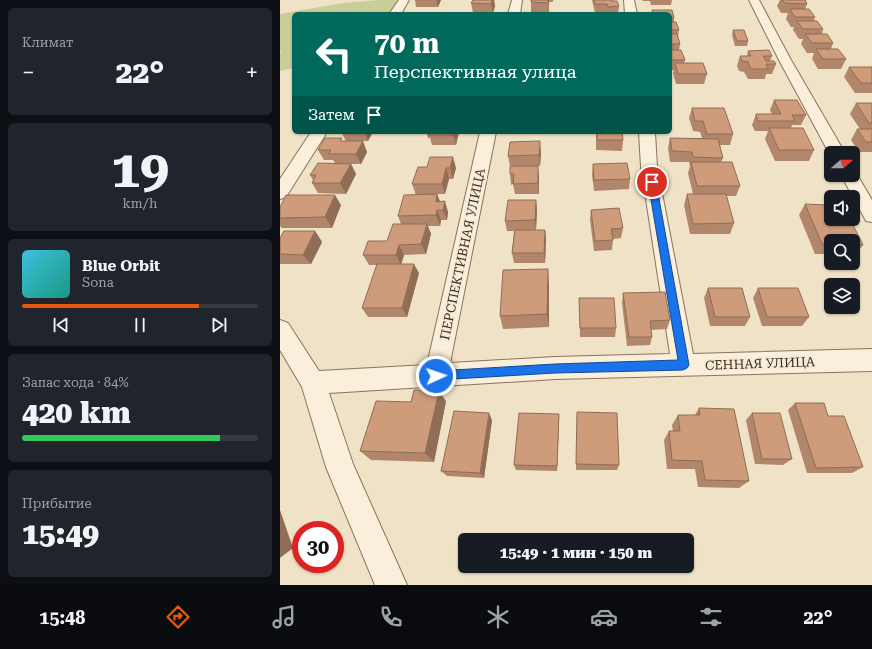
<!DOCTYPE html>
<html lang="ru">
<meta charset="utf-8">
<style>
body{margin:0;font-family:"Roboto Serif",serif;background:#20242c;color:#f1f3f6;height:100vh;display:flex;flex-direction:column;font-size:15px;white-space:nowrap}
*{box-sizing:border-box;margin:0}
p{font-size:13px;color:#9ea1a6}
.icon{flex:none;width:22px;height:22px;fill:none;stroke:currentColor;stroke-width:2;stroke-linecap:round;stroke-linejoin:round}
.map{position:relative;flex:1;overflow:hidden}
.panel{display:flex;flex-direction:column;gap:8px;padding:8px;background:#0d0f14;width:280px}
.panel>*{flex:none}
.hud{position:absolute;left:12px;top:12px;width:380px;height:122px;border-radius:6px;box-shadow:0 1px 3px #0004;background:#00695c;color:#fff;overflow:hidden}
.needle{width:26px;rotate:70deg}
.controls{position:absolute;left:544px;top:146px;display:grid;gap:8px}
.controls a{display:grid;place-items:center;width:36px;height:36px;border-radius:6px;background:#171b24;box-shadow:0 1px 3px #0004;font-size:20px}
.speed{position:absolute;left:12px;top:521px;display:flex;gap:8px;font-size:20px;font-weight:700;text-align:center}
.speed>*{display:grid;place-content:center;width:52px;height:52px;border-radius:50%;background:#171b24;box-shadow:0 1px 3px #0004;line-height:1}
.speed .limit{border:6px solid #d22;background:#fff;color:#111}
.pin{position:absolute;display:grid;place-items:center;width:34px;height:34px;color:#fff;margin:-17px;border:2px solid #fff;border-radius:50%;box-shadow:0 1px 4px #0007}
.me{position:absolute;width:44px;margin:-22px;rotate:87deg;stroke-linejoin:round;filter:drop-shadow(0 0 3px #0008)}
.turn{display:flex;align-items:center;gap:14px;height:84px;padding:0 16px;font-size:18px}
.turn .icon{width:52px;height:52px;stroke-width:2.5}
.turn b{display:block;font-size:28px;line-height:34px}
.then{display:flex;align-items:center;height:38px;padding:0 16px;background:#0003;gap:8px;font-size:15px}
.big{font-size:30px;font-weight:800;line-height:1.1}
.panel .card{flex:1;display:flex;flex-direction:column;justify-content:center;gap:6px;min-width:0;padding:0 14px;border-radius:6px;background:#20242c}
.panel .dial{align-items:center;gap:0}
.dial b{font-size:52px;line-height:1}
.song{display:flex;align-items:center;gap:12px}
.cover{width:48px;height:48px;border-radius:6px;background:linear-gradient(135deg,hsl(190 70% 55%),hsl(170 70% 35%))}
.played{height:4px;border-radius:2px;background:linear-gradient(90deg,#ea580c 75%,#363941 75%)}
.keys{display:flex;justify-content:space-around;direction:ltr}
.heat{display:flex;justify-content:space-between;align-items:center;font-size:22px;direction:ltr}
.charge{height:6px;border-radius:3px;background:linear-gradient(90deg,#34c759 84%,#363941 0)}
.trip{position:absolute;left:178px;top:533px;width:236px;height:40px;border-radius:6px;background:#171b24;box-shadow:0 1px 3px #0004;font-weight:800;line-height:40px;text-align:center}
.tab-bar{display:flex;height:64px;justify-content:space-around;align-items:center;background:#090b0e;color:#9ea1a6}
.tab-bar .icon{width:28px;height:28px}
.tab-bar .current{color:#ea580c}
.tab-bar b{font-size:18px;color:#f1f3f6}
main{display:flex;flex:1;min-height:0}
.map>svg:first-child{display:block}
.green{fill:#c9ce99}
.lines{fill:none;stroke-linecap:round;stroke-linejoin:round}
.minor-casing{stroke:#8b735b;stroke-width:2}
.minor{fill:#f9efda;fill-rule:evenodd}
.wall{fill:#b1866a}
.shaded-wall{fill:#906d56}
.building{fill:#ce9c7b;stroke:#906d56}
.route{fill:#1a73e8;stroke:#114b97}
.labels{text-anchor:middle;stroke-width:4;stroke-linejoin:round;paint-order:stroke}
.street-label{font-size:13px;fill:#3b2c1f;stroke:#f6ecd6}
</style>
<main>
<section class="panel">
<div class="card"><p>Климат</p>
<div class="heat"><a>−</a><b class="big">22°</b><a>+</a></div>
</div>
<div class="card dial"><b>19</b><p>km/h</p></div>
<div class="card">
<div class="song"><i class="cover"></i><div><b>Blue Orbit</b><p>Sona</p></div></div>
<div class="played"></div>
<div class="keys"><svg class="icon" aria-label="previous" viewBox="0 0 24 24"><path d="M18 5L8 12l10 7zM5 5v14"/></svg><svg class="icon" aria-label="pause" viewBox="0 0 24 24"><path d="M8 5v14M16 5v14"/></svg><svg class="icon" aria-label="next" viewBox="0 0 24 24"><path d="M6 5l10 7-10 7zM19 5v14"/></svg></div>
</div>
<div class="card"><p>Запас хода · 84%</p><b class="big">420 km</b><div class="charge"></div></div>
<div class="card"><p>Прибытие</p><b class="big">15:49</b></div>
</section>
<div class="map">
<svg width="592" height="585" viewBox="0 0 592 585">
<rect width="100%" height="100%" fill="#efe2c6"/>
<path class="green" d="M99,0H118L109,14H14V68L0,71V53L2,52L0,51V14L63,3Z"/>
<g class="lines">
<defs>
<path id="minor" d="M119,0H129L121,14H109Z
M232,0H242L240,14H228Z
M344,0H354L357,14H345Z
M469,0H479L511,60L565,153H551V156L549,153L499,60Z
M31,132H47L6,197L0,199V179Z
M200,132H216L170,363L275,357L390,354L361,167L359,132H375L377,167L413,354L592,349V371L275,379L49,393L73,464L127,585H95L46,467L22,387L0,350V320L8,323L39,371L147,365Z
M573,171H575L592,200V222L586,221L561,175H573Z"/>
</defs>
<use href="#minor" class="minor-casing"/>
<use href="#minor" class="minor"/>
</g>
<path class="wall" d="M135,0H161L158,7H136Z
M193,0H215L214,1L215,6L213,13H193L191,3Z
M251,0H273V2H269V12H251Z
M312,0H332V1L339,6L338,14H327V13H315Z
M362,0H392L391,5H371L370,1H363Z
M500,0H525L527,4L525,9L535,17L534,21L543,29L542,34L553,43L551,49L566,59L561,69H538L532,59L534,53H527L521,44L523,39H519L513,30L514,27H511L506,19L508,13H501L497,6Z
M372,10H392L394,18V22H396L399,30L398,37L400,44L399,50H401L405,60L404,63H423L427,74L424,84H396L393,73L394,70H390V14H371Z
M453,30L468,41L467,46H455L452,35Z
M468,51L492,56L490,61L496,64L492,74H486L485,79H468L464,72L459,71L457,66L460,56H467Z
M569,67H592V93H575L564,77Z
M494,100L526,115L521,125H512L511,128L534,150L529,161H495L485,139L488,131H475L472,125L476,114H492L490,110Z
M576,103H592V152H579L571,140L577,129H580L570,114Z
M412,108L453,134L450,145H440L443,158L441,162L460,186L456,196H446L454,223L450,234H410L404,205L407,194H413L408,173L410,166L409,162H390L388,148L390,138H422L420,132L413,131L409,118Z
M61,132H93L88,141H66Z
M146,132H179L176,145H152L150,138H148Z
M316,132H342L343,140L342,151L316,150Z
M64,141L87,152L81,164H71L76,174L66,194L38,193L32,183L33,180L30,175L55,163L53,160H44L38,150Z
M261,152L260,166H230L228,156Z
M313,164L350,179L349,189L314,191L312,175Z
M230,166L259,176V194H235L233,184L231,185L230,174Z
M138,167L176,168L173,179H169L165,194H157L160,201L168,212L167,220H161L160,226H148L151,234L146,254L124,255L121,264L139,273L127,317H88L82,308L97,265H89L83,255L107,241L121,224L118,216L136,195L132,184Z
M256,200L257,210L256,230H265L266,240L265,263H234L232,253L234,231H227L225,221Z
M525,204L551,219L583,245L575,255H573V241H551V254H535L519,215Z
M61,205L52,228H2L0,226V207Z
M311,210L343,228L341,238L333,239L332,250L314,251L310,220Z
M35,231L42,242L31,264H0V238Z
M269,283V327L223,329L220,316Z
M428,288L470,317L465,326H430L424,298Z
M478,288L529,317L522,326H482L473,298Z
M343,293L390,320L387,329L371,330L372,337L370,345L347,346L342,303Z
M299,298L336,328L335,337H300Z
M166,401L154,462L91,460L80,451L131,402Z
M515,403L548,416L583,467L572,473H527L508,410Z
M419,408L469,481L459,488L418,487L415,469H387L384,440L389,431H393L392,425L398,415H415Z
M297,412L339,465L337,470H296Z
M472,413L512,459L503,465L475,464L466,420Z
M279,414V421L277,471L236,470L234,465Z
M212,420L204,478L167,476L161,471Z"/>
<path class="shaded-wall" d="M156,0H161L158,7Z
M212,0H214L215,6L213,13L211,4Z
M268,0H269V12Z
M84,132H93L88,141Z
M174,132H179L176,145L173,135Z
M83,141L87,152L81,164L76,154Z
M260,141L261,152L260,166L259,155Z
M173,157L176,168L173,179L170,168Z
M71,164L76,174L66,194L60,183Z
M258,166L259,176V194L258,183Z
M166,168L169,179L165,194L162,184Z
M157,194L161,205L156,202Z
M55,195L61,205L52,228L45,217Z
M256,200L257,210L256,230L255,220Z
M165,201L168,212L167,220L163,210Z
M157,210L161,220L160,226L156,215Z
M147,224L151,234L146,254L141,244Z
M265,230L266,240L265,263L264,253Z
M35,231L42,242L31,264L23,255Z
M119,245L124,255L121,265L116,255Z
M134,264L139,273L127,317L122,308Z
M268,269L269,283V327L267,314Z
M159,391L166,401L154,462L145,453Z
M209,413L212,420L204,478L200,473Z
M279,414V421L277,471V466Z
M0,510L13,548L0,558Z"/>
<path class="building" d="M193,0H212L211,4L191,3Z
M251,0H268V3L251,2Z
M314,0H332V1H337L339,6L328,7L327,4H315Z
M502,0H525L527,4L505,3Z
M510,9H529L535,17H515Z
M372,10H392L394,18H390V14H373Z
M517,21H537L543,29H523Z
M390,22H396L399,30H390Z
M453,30H464L468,41H457Z
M390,34H397L400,44H390Z
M525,34H547L553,43H532Z
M536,49H558L566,59H543Z
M390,50H401L405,60H390Z
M489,50L492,56H483L486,61H494L496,64H486L488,69H471L468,62L462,61L460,56H471L468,51Z
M395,63H423L427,74H398Z
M569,67H592V83H581Z
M494,100H517L526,115H512L515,121H478L476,114H501Z
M576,103H592V123H589Z
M412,108H444L453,134H427L423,121H415Z
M489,128H523L534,150H499Z
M577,129H592V142H586Z
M150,132H174L173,135H149Z
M317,132H342L343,140H317Z
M45,138H62L60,141H83L76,154H49L51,150H38Z
M390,138L438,139L443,158L413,157L412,152L392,151Z
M260,141L259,155L228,156L230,142Z
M150,157H173L170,168H166L162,184H132L138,167H147Z
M411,162H452L460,186H417Z
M38,163L71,164L60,183H32L36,175H30Z
M347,163L350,179L314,180L313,164Z
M230,166H258V183L233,184L234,174H230Z
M157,194L156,202L165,201L163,210H157L156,215L118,216L124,195Z
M407,194H446L454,223L413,224Z
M6,195H55L45,217L0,218V207Z
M228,200H256L255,220L225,221Z
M525,204L548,205L551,212V219H570L583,245H573V241H551V244H542Z
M339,208L343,228L331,229L333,240L315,241L311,210Z
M113,224H147L141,244L119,245L116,255H83L88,241H107Z
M235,230H265L264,253H232Z
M4,231H35L23,255L0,254V238Z
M97,264H134L122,308H82Z
M268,269L267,314L220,316L223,270Z
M428,288H462L470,317H435Z
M478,288H518L529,317H487Z
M385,292L390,320L370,321L372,337H349L343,293Z
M299,298H334L336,328H300Z
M134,390L159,391L145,453L80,451L96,401L131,402Z
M515,403H544L548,416H564L583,467L536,468Z
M419,408L454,409L469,481L425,480L422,461L392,460L389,431H400L398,415H420Z
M174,411L209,413L200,473L161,471Z
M297,412L337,413L339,465L296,464Z
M239,413L279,414L277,466L234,465Z
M472,413H500L512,459H482Z"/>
<path class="route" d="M372,180L376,182L409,365L407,368L403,370L275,373L156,380L152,379L151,376L152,372L156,371L275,364L398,360L368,182Z"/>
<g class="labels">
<g class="street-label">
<text transform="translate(182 254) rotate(-78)" y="5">ПЕРСПЕКТИВНАЯ УЛИЦА</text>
<text transform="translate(480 363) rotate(-2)" y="5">СЕННАЯ УЛИЦА</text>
</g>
</g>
</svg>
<div class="controls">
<a><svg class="needle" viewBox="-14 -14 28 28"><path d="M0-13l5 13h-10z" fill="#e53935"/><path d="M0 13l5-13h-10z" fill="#9ea1a6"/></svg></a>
<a><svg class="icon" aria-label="sound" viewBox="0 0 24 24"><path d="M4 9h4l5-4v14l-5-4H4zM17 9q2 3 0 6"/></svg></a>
<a><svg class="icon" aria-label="search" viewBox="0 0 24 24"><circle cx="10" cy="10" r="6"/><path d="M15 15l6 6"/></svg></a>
<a><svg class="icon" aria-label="layers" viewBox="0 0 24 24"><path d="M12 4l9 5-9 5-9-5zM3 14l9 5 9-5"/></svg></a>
</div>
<div class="speed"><div class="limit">30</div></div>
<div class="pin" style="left:372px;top:182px;background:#d93025"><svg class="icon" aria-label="arrive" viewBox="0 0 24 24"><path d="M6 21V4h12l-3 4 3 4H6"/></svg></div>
<svg class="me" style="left:156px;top:376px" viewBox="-20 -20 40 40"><circle r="17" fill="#1a73e8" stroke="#fff" stroke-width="3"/><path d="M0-11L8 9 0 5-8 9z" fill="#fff"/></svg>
<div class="trip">15:49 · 1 мин · 150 m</div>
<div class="hud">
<div class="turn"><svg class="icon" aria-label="left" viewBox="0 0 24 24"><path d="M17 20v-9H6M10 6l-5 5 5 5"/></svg><div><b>70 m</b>Перспективная улица</div></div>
<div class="then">Затем<svg class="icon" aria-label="arrive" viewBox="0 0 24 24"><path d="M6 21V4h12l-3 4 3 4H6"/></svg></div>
</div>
</div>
</main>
<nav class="tab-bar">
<b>15:48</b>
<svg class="icon current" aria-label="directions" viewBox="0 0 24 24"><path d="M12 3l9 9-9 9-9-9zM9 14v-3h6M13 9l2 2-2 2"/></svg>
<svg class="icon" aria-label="music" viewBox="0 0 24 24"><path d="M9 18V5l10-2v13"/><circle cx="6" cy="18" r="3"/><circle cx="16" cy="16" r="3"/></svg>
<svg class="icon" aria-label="phone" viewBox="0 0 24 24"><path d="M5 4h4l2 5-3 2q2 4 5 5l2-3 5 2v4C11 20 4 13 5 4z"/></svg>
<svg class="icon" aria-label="climate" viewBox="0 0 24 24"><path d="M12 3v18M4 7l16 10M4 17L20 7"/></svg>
<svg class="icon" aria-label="car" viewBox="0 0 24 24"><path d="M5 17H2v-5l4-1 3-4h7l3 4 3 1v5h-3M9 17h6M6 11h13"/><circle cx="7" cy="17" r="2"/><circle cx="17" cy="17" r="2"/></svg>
<svg class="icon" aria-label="filters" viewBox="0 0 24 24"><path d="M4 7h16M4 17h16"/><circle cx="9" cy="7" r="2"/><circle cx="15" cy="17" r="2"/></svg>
<b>22°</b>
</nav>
